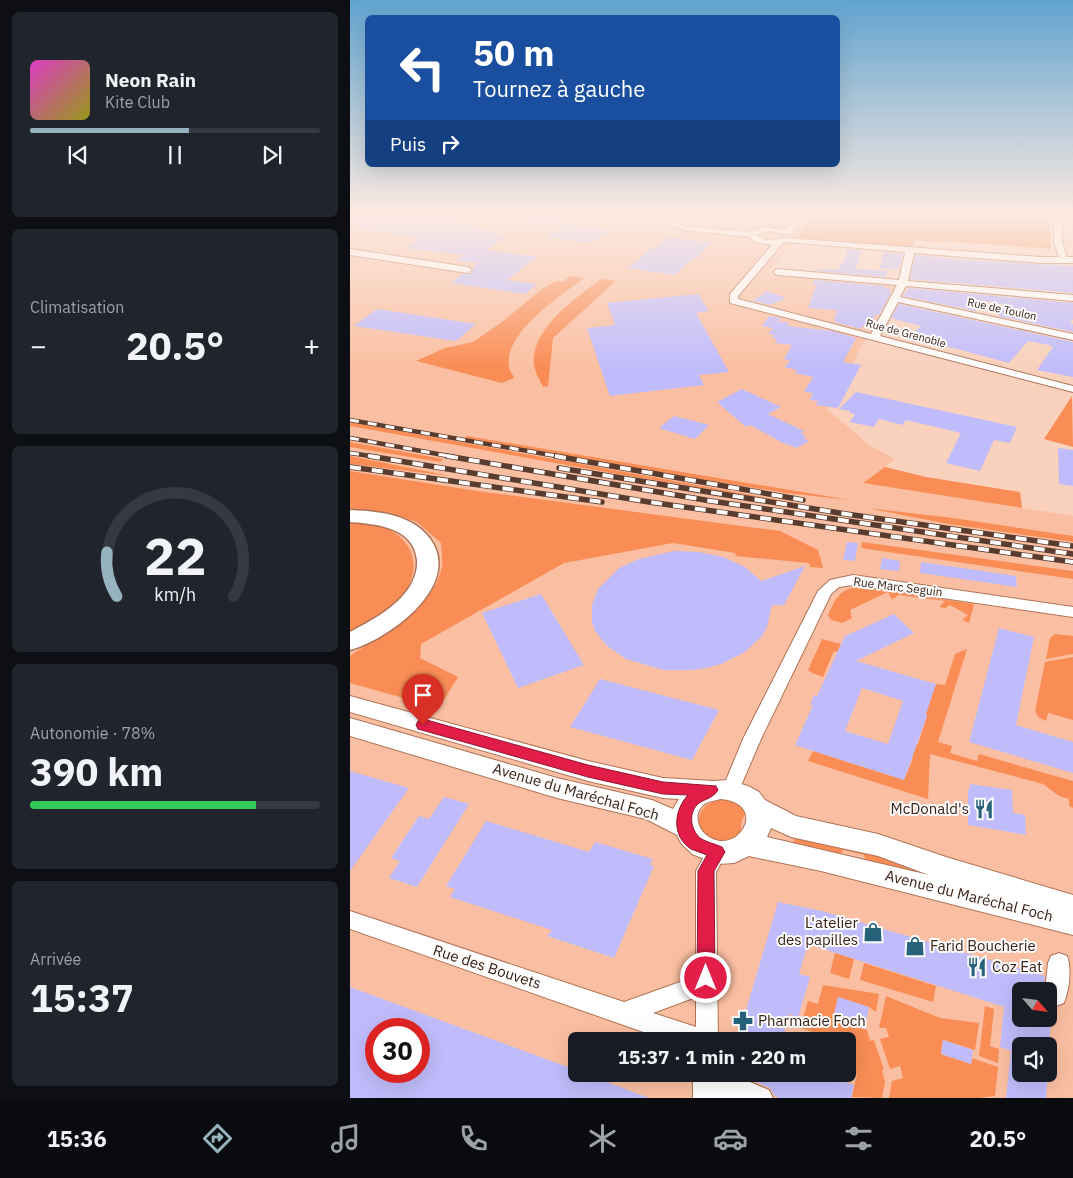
<!DOCTYPE html>
<html lang="fr">
<meta charset="utf-8">
<style>
body{margin:0;font-family:"IBM Plex Sans",sans-serif;background:#20242c;color:#f1f3f6;height:100vh;display:flex;flex-direction:column;font-size:19px;white-space:nowrap}
*{box-sizing:border-box;margin:0}
p{font-size:16px;color:#9ea1a6}
.icon{flex:none;width:28px;height:28px;fill:none;stroke:currentColor;stroke-width:2;stroke-linecap:round;stroke-linejoin:round}
.map{position:relative;flex:1;overflow:hidden}
.panel{display:flex;flex-direction:column;gap:12px;padding:12px;background:#0d0f14;width:350px}
.panel>*{flex:none}
.hud{position:absolute;left:15px;top:15px;width:475px;height:152px;border-radius:8px;box-shadow:0 5px 20px #0002;background:#1a4fa0;color:#fff;overflow:hidden}
.needle{width:32px;rotate:118deg}
.buttons{position:absolute;left:662px;top:982px;display:grid;gap:10px}
.buttons a{display:grid;place-items:center;width:45px;height:45px;border-radius:8px;background:#171b24;box-shadow:0 5px 20px #0002;font-size:25px}
.speed{position:absolute;left:15px;top:1018px;display:flex;gap:10px;font-size:25px;font-weight:700;text-align:center}
.speed>*{display:grid;place-content:center;width:65px;height:65px;border-radius:50%;background:#171b24;box-shadow:0 5px 20px #0002;line-height:1}
.speed .limit{border:8px solid #d22;background:#fff;color:#111}
.pin{position:absolute;display:grid;place-items:center;width:42px;height:42px;color:#fff;margin:-51px -21px;border-radius:50% 50% 50% 0;rotate:-45deg;box-shadow:0 0 5px #0007}
.pin .icon{rotate:45deg}
.me{position:absolute;width:55px;margin:-28px;rotate:0deg;stroke-linejoin:round;filter:drop-shadow(0 0 4px #0008)}
.turn{display:flex;align-items:center;gap:18px;height:105px;padding:0 25px;font-size:22px}
.turn .icon{width:65px;height:65px;stroke-width:2.5}
.turn b{display:block;font-size:35px;line-height:42px}
.then{display:flex;align-items:center;height:48px;padding:0 25px;background:#0003;gap:10px;font-size:19px}
.big{font-size:38px;font-weight:700;line-height:1.1}
.panel .card{flex:1;display:flex;flex-direction:column;justify-content:center;gap:8px;min-width:0;padding:0 18px;border-radius:8px;background:#20242c}
.panel .dial{align-items:center;gap:0}
.dial svg{height:130px;overflow:visible;fill:none;stroke:#363941;stroke-width:7;stroke-linecap:round;text-anchor:middle}
.dial text{fill:#f1f3f6;stroke:none}
.song{display:flex;align-items:center;gap:15px}
.cover{width:60px;height:60px;border-radius:8px;background:linear-gradient(135deg,hsl(310 70% 55%),hsl(60 70% 35%))}
.played{height:5px;border-radius:2px;background:linear-gradient(90deg,#96b2be 55%,#363941 55%)}
.keys{display:flex;justify-content:space-around;direction:ltr}
.heat{display:flex;justify-content:space-between;align-items:center;font-size:28px;direction:ltr}
.charge{height:8px;border-radius:4px;background:linear-gradient(90deg,#34c759 78%,#363941 0)}
.trip{position:absolute;left:218px;top:1032px;width:288px;height:50px;border-radius:8px;background:#171b24;box-shadow:0 5px 20px #0002;font-weight:700;line-height:50px;text-align:center}
.menu{display:flex;height:80px;justify-content:space-around;align-items:center;background:#090b0e;color:#9ea1a6}
.menu .icon{width:35px;height:35px}
.menu .current{color:#96b2be}
.menu b{font-size:22px;color:#f1f3f6}
main{display:flex;flex:1;min-height:0}
.map>svg:first-child{display:block}
.built{fill:#fabfa2;fill-rule:evenodd}
.green{fill:#f98d55}
.building{fill:#c0bcfb;fill-rule:evenodd}
.lines{fill:none;stroke-linecap:round;stroke-linejoin:round}
.minor-casing{stroke:#b07355;stroke-width:2}
.major-casing{stroke:#b07355;stroke-width:2}
.highway-casing{stroke:#b07355;stroke-width:3}
.minor{fill:#fff;fill-rule:evenodd}
.major{fill:#fff;fill-rule:evenodd}
.highway{fill:#fff;fill-rule:evenodd}
.rail-far1-casing{stroke:#573c2f;stroke-width:4.5}
.rail-casing{stroke:#573c2f;stroke-width:5.5}
.rail-far1{stroke:#fcfcfc;stroke-width:3;stroke-dasharray:9;stroke-linecap:butt}
.rail{stroke:#fcfcfc;stroke-width:4;stroke-dasharray:11;stroke-linecap:butt}
.route{fill:#e11d48;stroke:#92132f}
.labels{text-anchor:middle;stroke-width:4;stroke-linejoin:round;paint-order:stroke}
.far-street-label{font-size:11px;fill:#3b2216;stroke:#fcfcfc}
.street-label{font-size:12px;fill:#3b2216;stroke:#fcfcfc}
.near-street-label{font-size:15px;fill:#3b2216;stroke:#fcfcfc}
.near-poi-label{font-size:15px;fill:#3b2216;stroke:#fcfcfc;text-anchor:start}
</style>
<main>
<section class="panel">
<div class="card">
<div class="song"><i class="cover"></i><div><b>Neon Rain</b><p>Kite Club</p></div></div>
<div class="played"></div>
<div class="keys"><svg class="icon" aria-label="previous" viewBox="0 0 24 24"><path d="M18 5L8 12l10 7zM5 5v14"/></svg><svg class="icon" aria-label="pause" viewBox="0 0 24 24"><path d="M8 5v14M16 5v14"/></svg><svg class="icon" aria-label="next" viewBox="0 0 24 24"><path d="M6 5l10 7-10 7zM19 5v14"/></svg></div>
</div>
<div class="card"><p>Climatisation</p>
<div class="heat"><a>−</a><b class="big">20.5°</b><a>+</a></div>
</div>
<div class="card dial"><svg viewBox="0 0 100 80">
<path d="M14 69A42 42 0 1 1 86 69"/>
<path d="M14 69A42 42 0 0 1 8 42" stroke="#96b2be"/>
<text x="50" y="56" font-size="32" font-weight="700">22</text>
<text x="50" y="72" font-size="11">km/h</text>
</svg></div>
<div class="card"><p>Autonomie · 78%</p><b class="big">390 km</b><div class="charge"></div></div>
<div class="card"><p>Arrivée</p><b class="big">15:37</b></div>
</section>
<div class="map">
<svg width="723" height="1098" viewBox="0 0 723 1098">
<rect width="100%" height="100%" fill="#f9d1bd"/>
<path class="built" d="M0,215H465L418,273L545,286L477,409L519,445L545,459L514,483L723,516V1098H0ZM671,991H699V1019H671ZM26,1029H69V1071H26ZM226,1041H496V1074H226ZM671,1046H699V1074H671Z"/>
<path class="green" d="M465,215H699L701,249L592,241L590,243L566,240L562,247L447,238Z
M220,276L234,278C210,297 153,332 159,368C160,371 163,375 164,378L152,383L66,361L95,348L123,342L152,322L192,289L207,281L213,282Z
M251,279L266,281L203,338L198,386L193,387C190,381 185,372 184,365C180,329 226,298 251,279Z
M722,396L723,447L694,439Z
M0,422L456,505L261,473L0,426Z
M117,436L500,500L436,493L112,440Z
M0,442L93,459L90,462L0,447Z
M0,456L100,476L0,464Z
M535,467L576,477L670,492L672,508L513,483Z
M0,471L127,491L430,531L468,550L473,568L460,567L459,563L386,556L385,553L323,543L214,563L71,644L70,658L108,677L89,708L0,683V656C33,634 84,610 92,566C93,559 91,550 91,543L67,522L41,513L0,508Z
M517,508L603,518L723,536V542L598,524Z
M0,521C47,521 84,553 51,598C39,614 17,623 0,632Z
M512,542L723,571V579L511,548Z
M508,587L512,588L624,604L619,623L612,620L618,615L600,605L595,608L589,607L595,601L548,595L542,600L538,592L500,610L502,618L492,623L481,620L478,615C485,600 489,589 508,587Z
M705,634L723,636V654L696,659L700,638Z
M472,639L491,644L487,652L484,651L473,677L462,673L458,670Z
M617,649L588,742L602,746L600,753L627,761L629,754L723,781V808L719,806V799L709,796L693,784L580,754L578,799L458,761L463,751L554,780L562,761L564,745L568,744L577,716L575,713L586,684L595,685L605,654Z
M723,657V720L698,713L696,721L688,717L685,711L695,662Z
M373,799L387,803L397,813C391,818 390,827 392,834C388,836 382,840 378,841C346,847 335,804 373,799Z
M446,833L475,838L619,884L516,862L514,855L494,850L489,855L442,847Z
M485,953L504,959L499,979L480,973Z
M514,963L586,986L583,1002L510,980Z
M473,985L529,994L526,1012L519,1007L488,997L483,1019L517,1030L520,1041L524,1040L534,1070H532L535,1082L532,1098L502,1097L507,1074L500,1071L502,1062L496,1060V1041H485L486,1039L450,1028L458,1001L468,1004Z
M536,996L590,1018L629,1023L625,1050L593,1040L591,1054L621,1064L622,1058L648,1067L645,1096L629,1098H539L542,1081L553,1078L550,1066L540,1069L530,1039L539,1037L536,1028H529Z
M635,1006L644,1009L640,1046L649,1049L648,1063L629,1056Z"/>
<path class="building" d="M0,215H112L110,221L156,236L137,250L187,257L157,280L187,284L175,294L101,283L113,274H119L124,270L122,268L128,263L105,260L113,255L54,248L71,238L4,227L9,224L0,222Z
M163,215H220L204,227L162,221Z
M214,224L259,230L242,243L196,237Z
M319,237L361,243L346,259L343,258L325,275L278,268L304,246L308,247Z
M498,249L512,250L506,268L507,269L537,271L536,277L467,271L468,269L488,270L490,264H493Z
M533,252L553,254L549,269L530,268Z
M565,255L614,260L723,266V293L560,279Z
M464,280L534,286V288H540L539,292L542,291L529,315L525,314L523,322H520L519,325H514L511,329L484,322L487,310L458,308L467,284L462,286Z
M559,288L723,303V319L720,323L723,324V332L648,316L656,305L641,302L626,300V311L553,296Z
M417,291L436,298L420,305L403,301Z
M348,294L359,311L346,313L379,372L349,375L354,385L260,396L237,328L265,325L257,303Z
M549,304L723,342V377L687,370L703,347L699,345L678,341L659,363L611,350L558,338L571,326L541,318Z
M27,309L126,324L106,341L4,326Z
M419,316L430,318L428,321L440,323L437,326L482,331L506,338L493,362L511,365L488,408L466,405L468,401L460,400L463,393L454,392L463,377L445,373L447,370L434,367L438,365L436,366L440,360L434,359L442,345L425,343L427,339L422,338L424,335L418,334L423,328L412,326Z
M392,389L431,407L418,414L454,431L451,433L456,436L453,438L459,441L447,448L433,443L400,425L396,427L367,402Z
M506,392L667,427L660,443L644,440L630,471L596,463L611,433L556,420L553,425L529,419L524,427L500,422L505,414L499,413L501,411L489,409Z
M324,416L359,425L345,439L309,428Z
M708,448L723,450V486L709,484Z
M497,542L508,543L505,561L493,560Z
M324,551L349,552L373,557L395,567L411,581L455,566L434,605H422L417,627L412,636L395,652L371,664L357,668L342,670H313L276,659L257,646L245,631L242,622V605L248,589L269,568L289,559Z
M532,558L550,561L549,571L530,569Z
M571,562L666,576L667,587L570,573Z
M191,594L234,665L168,688L132,613Z
M544,614L564,633L506,661L586,684L576,714L577,716L554,780L445,745L463,705H460L464,695L467,696L495,636ZM512,688L553,701L538,744L495,731Z
M649,628L684,637L666,725L723,742V773L619,742Z
M250,679L369,710L342,760L220,727Z
M0,771L59,788L0,871Z
M620,784L662,790L663,813L675,815L676,835L618,825V789H620Z
M94,797L119,804L67,887L39,878L50,861L41,858L69,816L79,819Z
M136,821L239,852L245,842L303,859L300,865L304,866L264,958L197,936L202,930L100,897L105,889L96,886Z
M428,902L472,911L695,976L693,991H671V1019H701L699,1046H671V1074H698L696,1098H656L661,1051L650,1047L654,1007L458,944L449,974L460,977L448,1018L439,1014L432,1041H390V1030Z
M0,987L226,1070V1074H236L299,1098H0ZM26,1029H69V1071H26Z
M488,997L519,1007L515,1029L483,1019Z
M593,1040L623,1050L621,1064L591,1054Z
M388,1074H473L504,1085L501,1098H429L424,1095L420,1088Z"/>
<g class="lines">
<defs>
<path id="minor" d="M283,215H297L335,226L399,232L413,227L436,230L448,215H456L440,235L418,231L406,235L417,240L436,238L691,257H709L704,242L705,215H713L712,242L717,257H723V263H691L564,253L558,281L723,295V301L556,286L550,297L723,334V340L548,302L530,336L723,386V392L380,303V294L422,245L405,242L399,237L335,230ZM436,242L555,252L549,280L427,269L423,272L427,275L547,285L521,334L388,299V296L432,244Z
M0,249L118,267L122,270L118,273L0,255Z
M503,575L723,607V617L503,585L489,587L481,594L411,739L387,795L381,797L375,795L372,790L393,739L468,591L480,580Z
M367,844L374,846L377,852L366,872L368,1041H319L0,929V911L274,1002L330,982L346,971V871L360,846ZM346,997V1027L303,1013Z
M709,953L717,956C722,969 719,990 714,1003L706,1006L699,1003V991H695L698,963L701,956Z
M343,1074L386,1076L419,1090L423,1098H343Z"/>
<path id="major" d="M0,696L238,761L313,778L364,781L377,780L398,786L409,792L415,800L446,816L528,834L596,857L723,895V935L471,871L399,856L384,863L367,864L342,854L331,843L327,835L296,819L207,798L0,736V718L207,778L302,800L323,809L329,799L313,798L238,781L0,712ZM371,799C422,804 385,862 354,833C346,824 344,811 356,803C360,801 367,800 371,799ZM421,828L441,837L528,856L579,875L417,837Z"/>
<path id="highway" d="M0,510C18,511 39,512 56,520C68,525 78,534 84,545C107,590 37,640 0,650V632C20,621 42,610 56,592C63,583 68,571 67,560C64,527 26,524 0,522Z"/>
</defs>
<use href="#minor" class="minor-casing"/>
<use href="#major" class="major-casing"/>
<use href="#highway" class="highway-casing"/>
<use href="#minor" class="minor"/>
<use href="#major" class="major"/>
<use href="#highway" class="highway"/>
<defs>
<path id="rail-far1" d="M0,420L212,457
M0,438L104,457
M0,453L27,457"/>
<path id="rail" d="M19,456L299,502L723,562
M97,456L361,501L723,554
M205,456L453,500
M0,467L252,502
M209,468L496,514L723,546"/>
</defs>
<use href="#rail-far1" class="rail-far1-casing"/>
<use href="#rail" class="rail-casing"/>
<use href="#rail-far1" class="rail-far1"/>
<use href="#rail" class="rail"/>
</g>
<linearGradient id="sky" x2="0" y2="1"><stop stop-color="#61a4d0"/><stop offset="0.58" stop-color="#fceae1"/><stop offset="1" stop-color="#fceae1" stop-opacity="0"/></linearGradient>
<rect width="723" height="369" fill="url(#sky)"/>
<path class="route" d="M73,719L238,765L313,782L366,786L368,790C364,797 356,799 349,803C338,812 340,829 350,838C356,842 365,844 372,847L375,852L364,871L365,978L363,984L356,986L350,984L347,978L348,871L357,855C352,853 346,851 341,849C321,836 324,810 338,795L313,794L238,777L68,729L66,725L68,721Z"/>
<defs>
<symbol id="restaurant-bare" viewBox="-9 -9 18 18"><path d="M-5-6h1v4h1v-4h1v4h1v-4h1v5L-1.5 .5V6h-2V.5L-5-1ZM5-6V6H3V1.5H1.5Q1.5-4 5-6Z" fill="#26627a" stroke="#fcfcfc" stroke-width="2.5" paint-order="stroke"/></symbol>
<symbol id="shop-bare" viewBox="-9 -9 18 18"><path d="M-5-2.5h2.3a2.7 3.5 0 0 1 5.4 0H5L5.5 6h-11ZM-1.5-2.5h3a1.5 2.3 0 0 0-3 0Z" fill="#26627a" stroke="#fcfcfc" stroke-width="2.5" paint-order="stroke"/></symbol>
<symbol id="pharmacy-bare" viewBox="-9 -9 18 18"><path d="M-2-6h4v4h4v4h-4v4h-4v-4h-4v-4h4Z" fill="#26627a" stroke="#fcfcfc" stroke-width="2.5" paint-order="stroke"/></symbol>
</defs>
<g fill-rule="evenodd">
<use href="#restaurant-bare" x="620" y="795" width="28" height="28"/>
<use href="#shop-bare" x="509" y="918" width="28" height="28"/>
<use href="#shop-bare" x="551" y="932" width="28" height="28"/>
<use href="#restaurant-bare" x="613" y="953" width="28" height="28"/>
<use href="#pharmacy-bare" x="379" y="1007" width="28" height="28"/>
</g>
<g class="labels">
<g class="far-street-label">
<text transform="translate(652 309) rotate(12)" y="4">Rue de Toulon</text>
<text transform="translate(556 333) rotate(15)" y="4">Rue de Grenoble</text>
</g>
<g class="street-label">
<text transform="translate(548 587) rotate(7)" y="4">Rue Marc Seguin</text>
</g>
<g class="near-street-label">
<text transform="translate(226 792) rotate(16)" y="5">Avenue du Maréchal Foch</text>
<text transform="translate(619 896) rotate(14)" y="5">Avenue du Maréchal Foch</text>
<text transform="translate(137 967) rotate(18)" y="5">Rue des Bouvets</text>
</g>
<g class="near-poi-label">
<text x="619" y="814" text-anchor="end">McDonald's</text>
<text x="508" y="928" text-anchor="end">L'atelier<tspan x="508" dy="17">des papilles</tspan></text>
<text x="580" y="951">Farid Boucherie</text>
<text x="642" y="972">Coz Eat</text>
<text x="408" y="1026">Pharmacie Foch</text>
</g>
</g>
</svg>
<div class="buttons">
<a><svg class="needle" viewBox="-14 -14 28 28"><path d="M0-13l5 13h-10z" fill="#e53935"/><path d="M0 13l5-13h-10z" fill="#9ea1a6"/></svg></a>
<a><svg class="icon" aria-label="sound" viewBox="0 0 24 24"><path d="M4 9h4l5-4v14l-5-4H4zM17 9q2 3 0 6"/></svg></a>
</div>
<div class="speed"><div class="limit">30</div></div>
<div class="pin" style="left:73px;top:725px;background:#d93025"><svg class="icon" aria-label="arrive" viewBox="0 0 24 24"><path d="M6 21V4h12l-3 4 3 4H6"/></svg></div>
<svg class="me" style="left:356px;top:978px" viewBox="-20 -20 40 40"><circle r="17" fill="#e11d48" stroke="#fff" stroke-width="3"/><path d="M0-11L8 9 0 5-8 9z" fill="#fff"/></svg>
<div class="trip">15:37 · 1 min · 220 m</div>
<div class="hud">
<div class="turn"><svg class="icon" aria-label="left" viewBox="0 0 24 24"><path d="M17 20v-9H6M10 6l-5 5 5 5"/></svg><div><b>50 m</b>Tournez à gauche</div></div>
<div class="then">Puis<svg class="icon" aria-label="right" viewBox="0 0 24 24"><path d="M7 20v-9h11M14 6l5 5-5 5"/></svg></div>
</div>
</div>
</main>
<nav class="menu">
<b>15:36</b>
<svg class="icon current" aria-label="directions" viewBox="0 0 24 24"><path d="M12 3l9 9-9 9-9-9zM9 14v-3h6M13 9l2 2-2 2"/></svg>
<svg class="icon" aria-label="music" viewBox="0 0 24 24"><path d="M9 18V5l10-2v13"/><circle cx="6" cy="18" r="3"/><circle cx="16" cy="16" r="3"/></svg>
<svg class="icon" aria-label="phone" viewBox="0 0 24 24"><path d="M5 4h4l2 5-3 2q2 4 5 5l2-3 5 2v4C11 20 4 13 5 4z"/></svg>
<svg class="icon" aria-label="climate" viewBox="0 0 24 24"><path d="M12 3v18M4 7l16 10M4 17L20 7"/></svg>
<svg class="icon" aria-label="car" viewBox="0 0 24 24"><path d="M5 17H2v-5l4-1 3-4h7l3 4 3 1v5h-3M9 17h6M6 11h13"/><circle cx="7" cy="17" r="2"/><circle cx="17" cy="17" r="2"/></svg>
<svg class="icon" aria-label="filters" viewBox="0 0 24 24"><path d="M4 7h16M4 17h16"/><circle cx="9" cy="7" r="2"/><circle cx="15" cy="17" r="2"/></svg>
<b>20.5°</b>
</nav>
